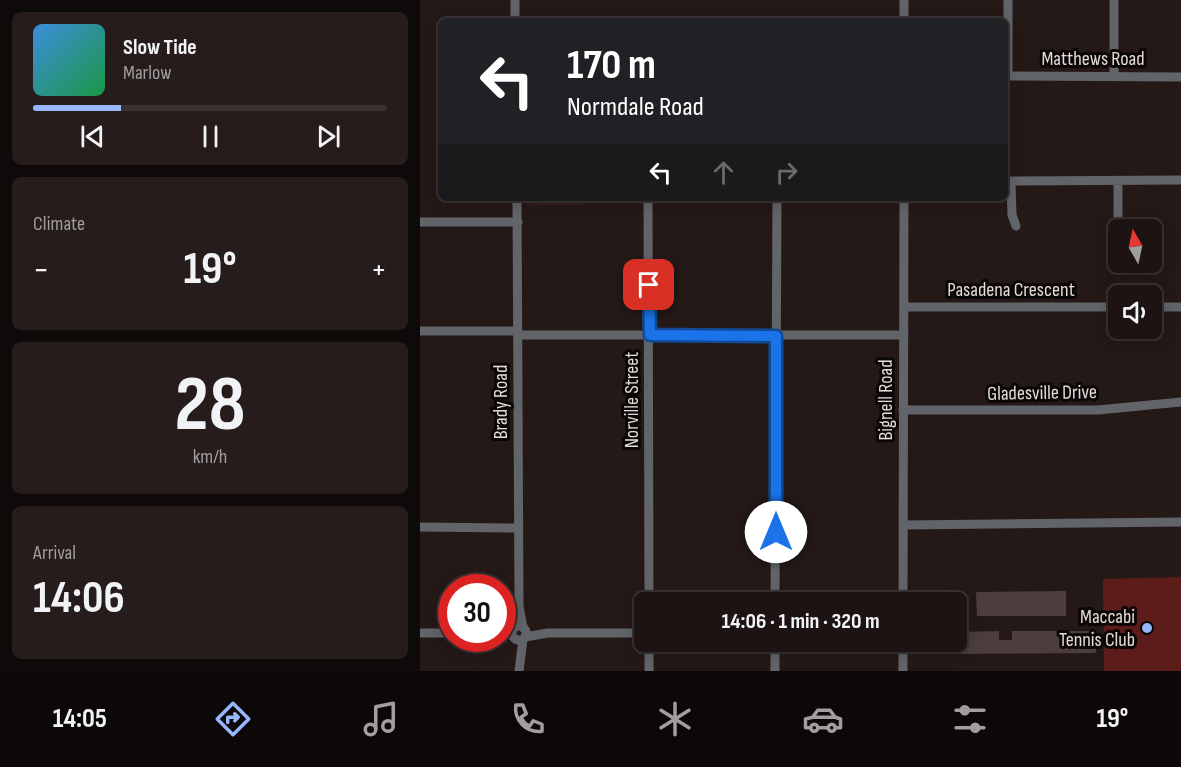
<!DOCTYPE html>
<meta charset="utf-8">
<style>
body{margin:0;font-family:"Sofia Sans Condensed",sans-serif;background:#251c1b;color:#f1f3f6;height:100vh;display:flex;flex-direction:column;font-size:22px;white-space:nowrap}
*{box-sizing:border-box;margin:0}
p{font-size:20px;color:#a09e9f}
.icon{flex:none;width:33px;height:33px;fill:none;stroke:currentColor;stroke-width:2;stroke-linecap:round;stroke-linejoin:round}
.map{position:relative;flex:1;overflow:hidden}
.side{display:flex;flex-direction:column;gap:12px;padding:12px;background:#0f0a0a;width:420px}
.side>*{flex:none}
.banner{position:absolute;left:18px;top:18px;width:570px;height:183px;border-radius:9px;box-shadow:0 3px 15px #0003,0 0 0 2px #3a3232;background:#202124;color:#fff;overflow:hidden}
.needle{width:39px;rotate:351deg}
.tools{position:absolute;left:688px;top:219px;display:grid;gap:12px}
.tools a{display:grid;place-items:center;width:54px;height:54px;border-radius:9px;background:#1c1312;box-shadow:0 3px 15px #0003,0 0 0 2px #3a3232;font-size:30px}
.speed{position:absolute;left:18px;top:574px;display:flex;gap:12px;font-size:30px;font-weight:700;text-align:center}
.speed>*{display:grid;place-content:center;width:78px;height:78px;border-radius:50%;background:#1c1312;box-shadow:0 3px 15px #0003,0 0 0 2px #3a3232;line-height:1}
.speed .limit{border:9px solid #d22;background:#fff;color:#111}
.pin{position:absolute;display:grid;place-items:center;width:51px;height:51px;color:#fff;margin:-26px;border-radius:12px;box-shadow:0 3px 9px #0006}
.me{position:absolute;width:66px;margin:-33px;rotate:0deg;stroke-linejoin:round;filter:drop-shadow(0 0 4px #0008)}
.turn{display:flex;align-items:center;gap:21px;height:126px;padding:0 30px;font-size:27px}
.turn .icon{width:78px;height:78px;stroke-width:2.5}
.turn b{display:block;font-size:42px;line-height:51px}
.lanes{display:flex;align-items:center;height:57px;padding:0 30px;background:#0003;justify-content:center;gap:30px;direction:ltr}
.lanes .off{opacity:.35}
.big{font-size:45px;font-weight:700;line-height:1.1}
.side .card{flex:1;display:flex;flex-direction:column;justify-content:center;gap:9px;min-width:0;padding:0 21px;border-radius:9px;background:#251c1b}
.side .dial{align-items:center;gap:0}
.dial b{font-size:78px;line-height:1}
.song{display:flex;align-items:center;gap:18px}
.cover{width:72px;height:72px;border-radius:9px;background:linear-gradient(135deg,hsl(210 70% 55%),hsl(140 70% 35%))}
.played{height:6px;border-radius:3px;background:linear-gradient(90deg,#97b6fd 25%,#3a3232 25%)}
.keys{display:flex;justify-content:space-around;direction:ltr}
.heat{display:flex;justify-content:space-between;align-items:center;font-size:33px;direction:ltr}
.trip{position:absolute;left:214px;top:592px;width:333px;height:60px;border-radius:9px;background:#1c1312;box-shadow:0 3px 15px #0003,0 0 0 2px #3a3232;font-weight:700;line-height:60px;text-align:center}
.tab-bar{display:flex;height:96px;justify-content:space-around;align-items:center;background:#0b0807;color:#a09e9f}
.tab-bar .icon{width:42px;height:42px}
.tab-bar .active{color:#97b6fd}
.tab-bar b{font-size:27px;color:#f1f3f6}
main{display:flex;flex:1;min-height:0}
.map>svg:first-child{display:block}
.built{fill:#321f1d}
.green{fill:#5c1c19}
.building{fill:#4b3e3c}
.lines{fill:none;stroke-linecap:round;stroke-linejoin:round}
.minor{stroke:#616469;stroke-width:9}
.route-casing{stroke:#114b97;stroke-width:15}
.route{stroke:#1a73e8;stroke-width:10}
.poi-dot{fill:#97b6fd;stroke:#0b0606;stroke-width:2}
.labels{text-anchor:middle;stroke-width:6;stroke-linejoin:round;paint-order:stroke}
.street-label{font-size:20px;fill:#e3dad9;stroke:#0b0606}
.poi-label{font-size:20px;fill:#e3dad9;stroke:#0b0606;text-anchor:end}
</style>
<main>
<section class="side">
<div class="card">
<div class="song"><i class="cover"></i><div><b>Slow Tide</b><p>Marlow</p></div></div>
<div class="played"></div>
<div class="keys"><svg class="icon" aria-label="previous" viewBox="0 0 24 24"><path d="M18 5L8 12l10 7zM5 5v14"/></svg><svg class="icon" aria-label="pause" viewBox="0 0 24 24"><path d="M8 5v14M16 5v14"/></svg><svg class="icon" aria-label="next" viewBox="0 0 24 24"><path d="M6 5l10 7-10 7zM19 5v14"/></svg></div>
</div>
<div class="card"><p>Climate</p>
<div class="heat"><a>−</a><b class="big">19°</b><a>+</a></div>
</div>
<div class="card dial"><b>28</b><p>km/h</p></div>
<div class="card"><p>Arrival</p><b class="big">14:06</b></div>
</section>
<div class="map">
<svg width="761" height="671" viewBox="0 0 761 671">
<rect width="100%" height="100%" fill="#251918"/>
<path class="built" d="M106,198H163V205L106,206Z"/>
<path class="green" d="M761,577V671H684L683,579Z"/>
<path class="building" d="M646,591V616H557L556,592Z
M579,631V640H592V631H676V653L536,654V643H541V632Z"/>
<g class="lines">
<path class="minor" d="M95,0V21
M484,21V0
M585,76L761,77
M588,76V0
M694,76V0
M585,181L761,180
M591,181L592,215L596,226
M698,181V225
M97,198L99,606L103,628
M228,198L229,603
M0,222H98
M484,307H699
M732,307H761
M0,331H98
M98,335H484
M483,410H678L761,402
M483,525L761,522
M0,527L99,528
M355,603L357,198
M483,603L484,198
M92 633a7 7 0 1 1 14 0a7 7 0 1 1-14 0Z
M0,633H32
M105,637L128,633H225
M229,642V671
M355,642V671
M99,671L103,639
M483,671V642"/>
</g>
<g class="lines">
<defs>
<path id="route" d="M229,285L230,335L356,336V532"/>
</defs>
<use href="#route" class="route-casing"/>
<use href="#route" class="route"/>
</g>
<circle class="poi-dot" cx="727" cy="628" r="6"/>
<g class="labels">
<g class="street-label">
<text x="673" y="65">Matthews Road</text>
<text x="591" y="296">Pasadena Crescent</text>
<text transform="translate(622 392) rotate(-1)" y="7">Gladesville Drive</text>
<text transform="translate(211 400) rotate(-90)" y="7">Norville Street</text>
<text transform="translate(465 400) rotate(-90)" y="7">Bignell Road</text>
<text transform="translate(80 402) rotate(-90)" y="7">Brady Road</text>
</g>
<g class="poi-label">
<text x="715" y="623">Maccabi<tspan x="715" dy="23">Tennis Club</tspan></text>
</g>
</g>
</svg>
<div class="tools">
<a><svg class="needle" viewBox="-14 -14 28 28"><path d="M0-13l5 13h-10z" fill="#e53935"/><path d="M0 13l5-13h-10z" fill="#a09e9f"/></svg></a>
<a><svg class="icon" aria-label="sound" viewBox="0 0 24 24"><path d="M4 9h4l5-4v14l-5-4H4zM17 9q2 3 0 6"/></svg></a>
</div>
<div class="speed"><div class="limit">30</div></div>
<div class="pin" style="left:229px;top:285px;background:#d93025"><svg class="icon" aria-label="arrive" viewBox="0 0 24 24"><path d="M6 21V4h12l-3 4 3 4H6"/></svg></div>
<svg class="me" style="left:356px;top:532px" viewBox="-20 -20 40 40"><circle r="19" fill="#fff"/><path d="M0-13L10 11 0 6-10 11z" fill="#1a73e8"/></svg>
<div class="trip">14:06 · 1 min · 320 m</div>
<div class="banner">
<div class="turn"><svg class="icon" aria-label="left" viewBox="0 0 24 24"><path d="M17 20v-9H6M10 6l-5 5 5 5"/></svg><div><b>170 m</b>Normdale Road</div></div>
<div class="lanes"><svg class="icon" aria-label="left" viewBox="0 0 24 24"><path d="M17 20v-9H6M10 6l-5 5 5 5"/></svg><svg class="icon off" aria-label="ahead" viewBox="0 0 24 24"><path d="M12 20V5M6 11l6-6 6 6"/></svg><svg class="icon off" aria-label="right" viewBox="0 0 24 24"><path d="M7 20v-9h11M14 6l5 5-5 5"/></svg></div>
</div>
</div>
</main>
<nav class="tab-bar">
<b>14:05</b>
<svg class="icon active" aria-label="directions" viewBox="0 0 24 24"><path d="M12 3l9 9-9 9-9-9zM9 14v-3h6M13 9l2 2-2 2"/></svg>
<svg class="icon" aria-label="music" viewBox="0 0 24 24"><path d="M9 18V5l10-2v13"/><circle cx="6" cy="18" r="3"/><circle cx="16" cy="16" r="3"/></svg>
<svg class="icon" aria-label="phone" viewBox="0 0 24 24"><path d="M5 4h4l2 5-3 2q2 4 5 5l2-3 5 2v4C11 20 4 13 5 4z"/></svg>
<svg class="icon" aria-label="climate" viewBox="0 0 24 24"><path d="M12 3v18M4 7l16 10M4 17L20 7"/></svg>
<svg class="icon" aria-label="car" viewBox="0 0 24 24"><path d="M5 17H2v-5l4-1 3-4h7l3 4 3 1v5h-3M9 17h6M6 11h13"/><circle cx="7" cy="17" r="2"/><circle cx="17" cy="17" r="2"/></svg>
<svg class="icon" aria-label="filters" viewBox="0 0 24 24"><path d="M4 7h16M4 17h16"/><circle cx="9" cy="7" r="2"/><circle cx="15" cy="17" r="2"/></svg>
<b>19°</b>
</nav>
